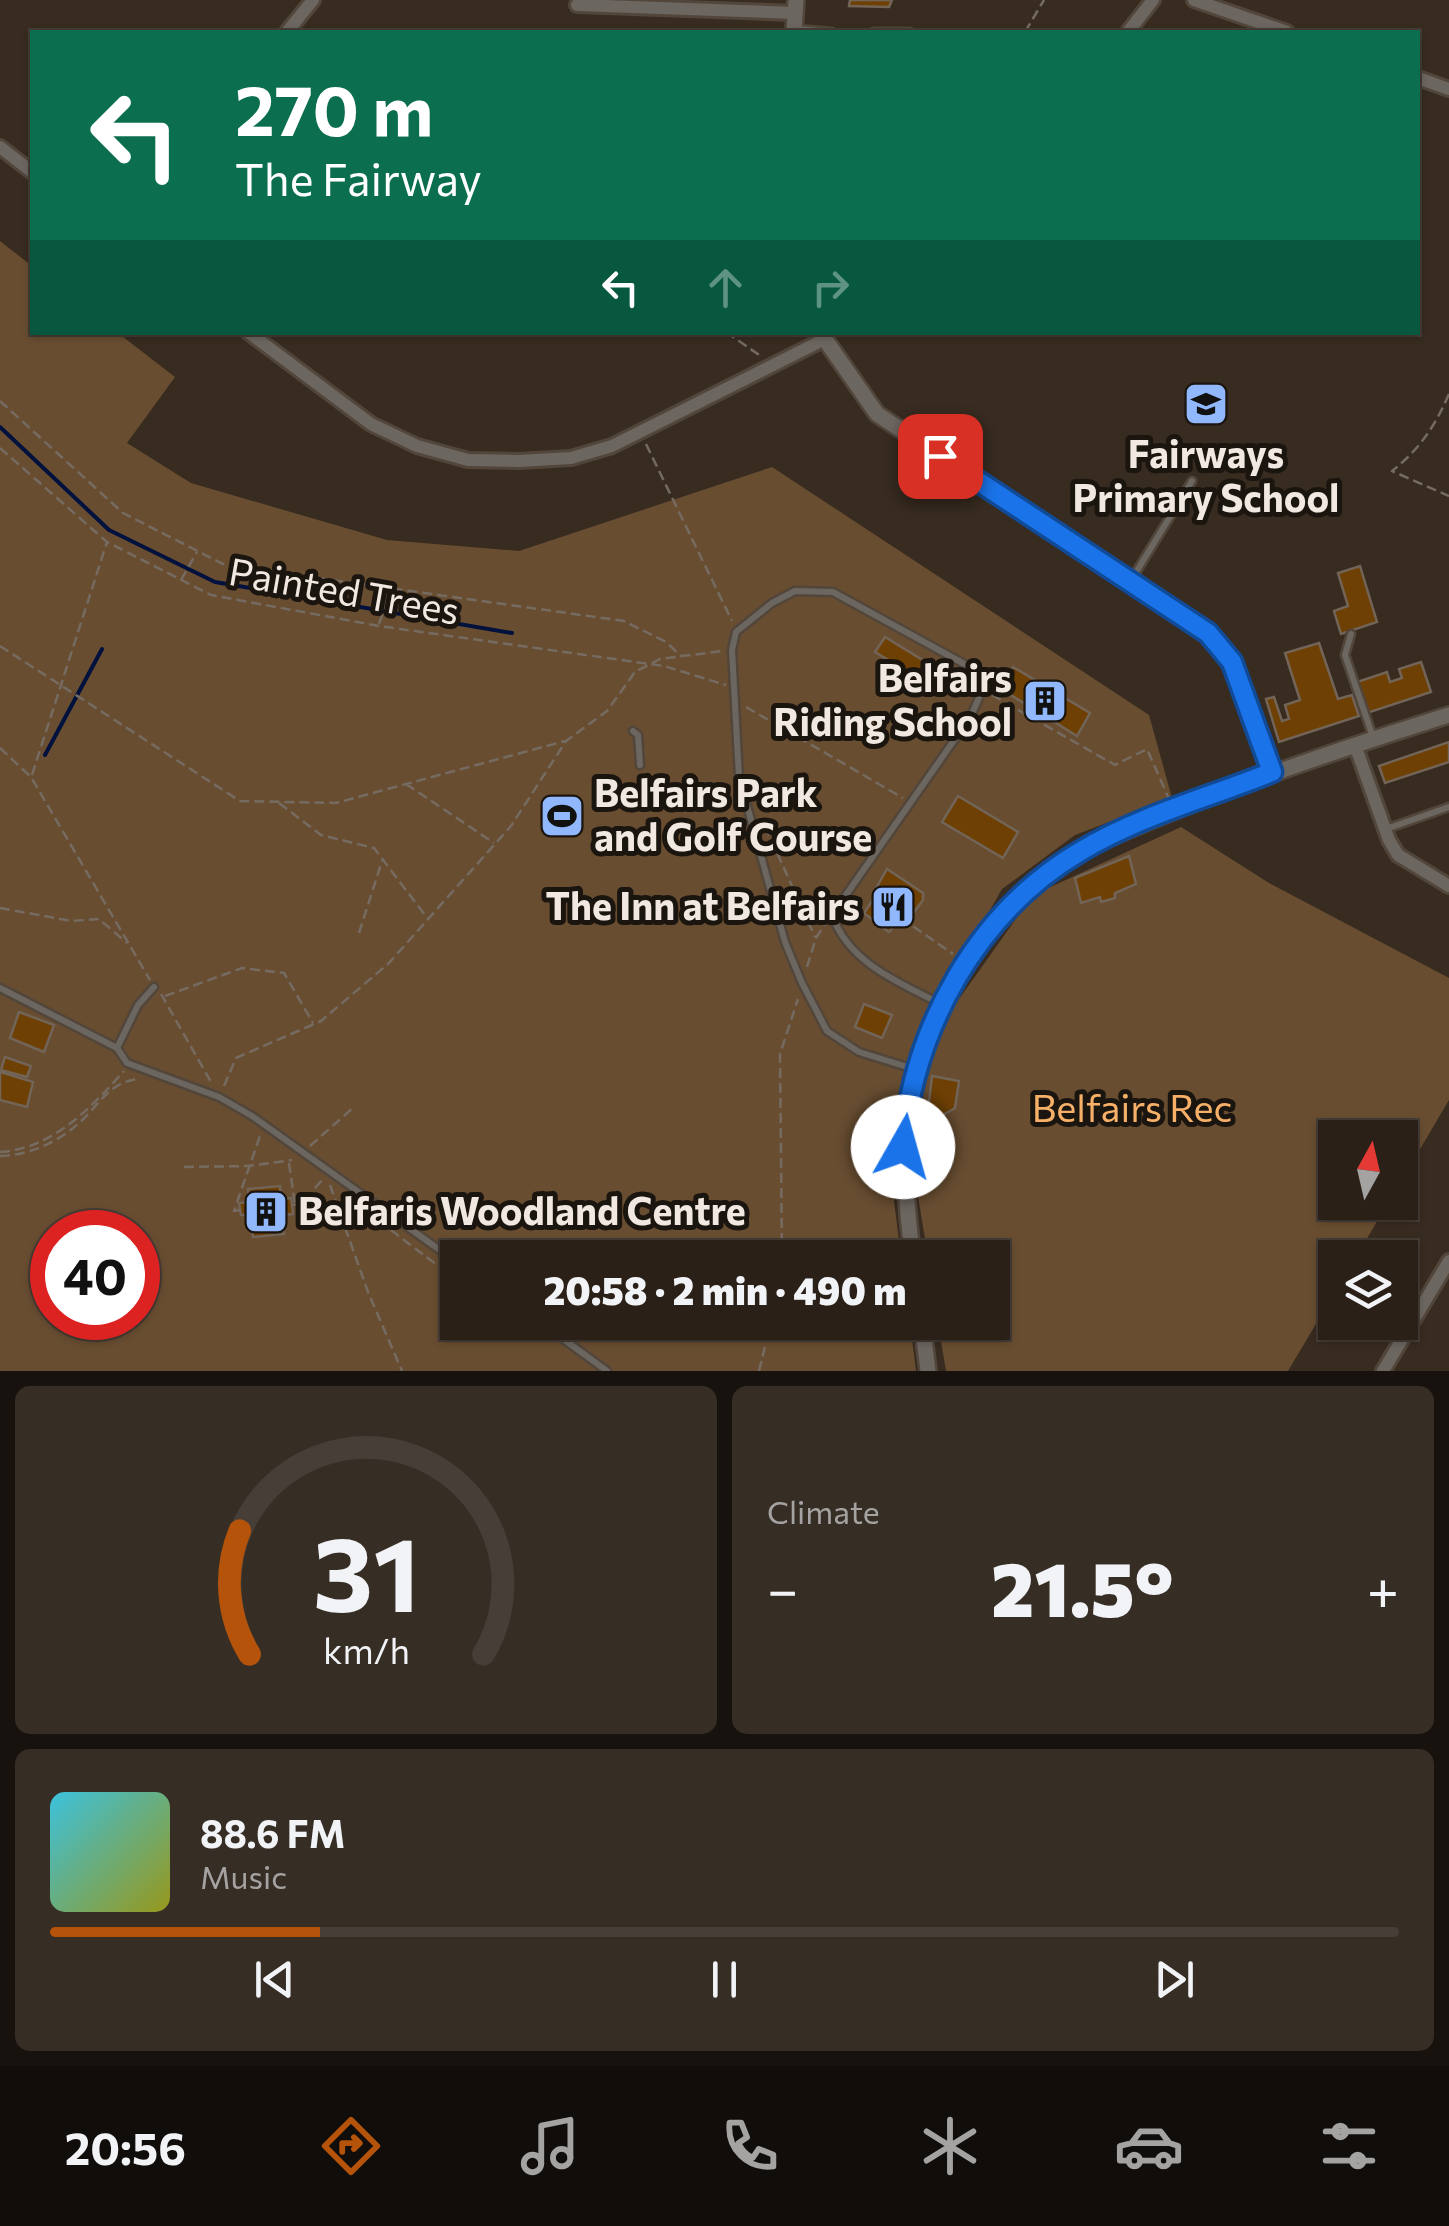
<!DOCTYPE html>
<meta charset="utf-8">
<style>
body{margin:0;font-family:Commissioner,sans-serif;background:#362d25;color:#f1f3f6;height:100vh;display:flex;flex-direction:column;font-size:38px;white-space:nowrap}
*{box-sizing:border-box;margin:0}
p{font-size:32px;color:#a5a3a2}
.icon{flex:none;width:55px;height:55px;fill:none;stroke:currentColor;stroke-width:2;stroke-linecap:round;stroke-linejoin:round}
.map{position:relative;height:1371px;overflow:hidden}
.details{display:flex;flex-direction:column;gap:15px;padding:15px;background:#17120d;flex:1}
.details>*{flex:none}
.hud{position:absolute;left:30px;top:30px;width:1390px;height:305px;border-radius:0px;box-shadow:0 2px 8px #0004,0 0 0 2px #463e37;background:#0b6e4f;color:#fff;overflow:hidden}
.needle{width:65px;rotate:8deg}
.buttons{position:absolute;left:1318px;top:1120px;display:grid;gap:20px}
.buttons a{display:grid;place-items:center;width:100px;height:100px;border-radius:0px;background:#2a2018;box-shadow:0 2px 8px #0004,0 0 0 2px #463e37;font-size:50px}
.speed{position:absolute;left:30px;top:1210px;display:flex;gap:20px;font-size:50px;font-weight:700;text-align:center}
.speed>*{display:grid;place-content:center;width:130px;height:130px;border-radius:50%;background:#2a2018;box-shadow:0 2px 8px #0004,0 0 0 2px #463e37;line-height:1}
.speed .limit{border:15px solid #d22;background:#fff;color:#111}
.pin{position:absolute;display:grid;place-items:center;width:85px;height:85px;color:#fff;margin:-42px;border-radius:20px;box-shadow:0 5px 15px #0006}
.me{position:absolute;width:110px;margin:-55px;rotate:7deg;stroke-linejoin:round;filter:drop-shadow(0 0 8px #0008)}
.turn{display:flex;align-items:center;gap:35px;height:210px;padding:0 40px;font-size:45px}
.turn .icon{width:130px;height:130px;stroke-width:2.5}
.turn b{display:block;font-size:70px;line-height:85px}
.lanes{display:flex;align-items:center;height:95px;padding:0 40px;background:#0003;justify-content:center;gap:50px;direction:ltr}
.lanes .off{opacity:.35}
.big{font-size:75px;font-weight:800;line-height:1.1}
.details .tile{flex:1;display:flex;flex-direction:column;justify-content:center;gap:15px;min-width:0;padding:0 35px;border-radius:15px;background:#362d25}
.details .dial{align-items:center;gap:0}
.dial svg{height:260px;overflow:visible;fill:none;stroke:#463e37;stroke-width:7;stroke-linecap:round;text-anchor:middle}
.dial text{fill:#f1f3f6;stroke:none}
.song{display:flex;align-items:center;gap:30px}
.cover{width:120px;height:120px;border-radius:15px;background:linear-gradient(135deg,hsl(190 70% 55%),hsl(60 70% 35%))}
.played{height:10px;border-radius:5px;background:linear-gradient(90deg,#b45309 20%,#463e37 20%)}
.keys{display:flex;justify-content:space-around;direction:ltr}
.heat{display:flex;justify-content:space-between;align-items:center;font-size:55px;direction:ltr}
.details .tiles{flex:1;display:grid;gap:15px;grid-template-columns:1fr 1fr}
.tile:last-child{grid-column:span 2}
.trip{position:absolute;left:440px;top:1240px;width:570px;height:100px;border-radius:0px;background:#2a2018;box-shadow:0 2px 8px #0004,0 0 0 2px #463e37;font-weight:800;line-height:100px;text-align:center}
.menu{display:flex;height:160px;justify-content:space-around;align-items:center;background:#110d0a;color:#a5a3a2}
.menu .icon{width:70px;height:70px}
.menu .current{color:#b45309}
.menu b{font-size:45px;color:#f1f3f6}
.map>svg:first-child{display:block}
.green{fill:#684d31;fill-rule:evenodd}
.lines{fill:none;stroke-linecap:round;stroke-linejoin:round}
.stream{stroke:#00113e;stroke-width:4}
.building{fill:#6e4004;stroke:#726457;stroke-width:2.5}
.service-casing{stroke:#52463b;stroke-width:11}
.minor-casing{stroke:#52463b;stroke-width:18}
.tertiary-casing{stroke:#52463b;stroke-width:20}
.path{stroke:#766b61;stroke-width:2.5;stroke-dasharray:10 5;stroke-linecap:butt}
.service{stroke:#6c6660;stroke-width:6}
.minor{stroke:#6c6660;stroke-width:12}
.tertiary{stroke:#6c6660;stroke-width:15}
.route-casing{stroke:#114b97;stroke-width:25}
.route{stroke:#1a73e8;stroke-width:18}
.labels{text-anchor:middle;stroke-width:10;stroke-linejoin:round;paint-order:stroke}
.poi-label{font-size:38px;font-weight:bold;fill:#f1e9e1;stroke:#1b1510;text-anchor:end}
.street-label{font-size:38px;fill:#f1e9e1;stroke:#1b1510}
.park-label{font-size:38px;fill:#f7b068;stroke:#1b1510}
</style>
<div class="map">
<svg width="1449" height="1371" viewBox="0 0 1449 1371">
<rect width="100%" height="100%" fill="#382b20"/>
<path class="green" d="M0,241L32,266V332L118,333L175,377L127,443L191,483L387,540L519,551L772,467L1149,715L1172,798L1075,835L1002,889L910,1050L889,1160L901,1257L458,1258V1322L910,1323L916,1371H0ZM52,1232H138V1318H52Z
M1181,827L1269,883L1449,978V1100L1400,1183V1138H1335V1202L1388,1203L1356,1257L1335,1258V1292L1288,1371H946L938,1323L992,1322V1258L928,1257L910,1148L927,1044L1033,895Z"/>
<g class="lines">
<path class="stream" d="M0,427L109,530L215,582L512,633
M45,755L102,649"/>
</g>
<path class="building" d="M850,0H892L889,7L849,6Z
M1360,566L1377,622L1341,634L1334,611L1348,606L1338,573Z
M885,637L929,664L920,679L875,652Z
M1319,643L1338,699L1352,695L1359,716L1279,742L1266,699L1274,697L1282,721L1289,719L1285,705L1300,700L1285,653Z
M1421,662L1431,692L1367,713L1357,682L1387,672L1390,682L1402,678L1399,669Z
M1013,667L1090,713L1077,736L1001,689Z
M1449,742V762L1385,783L1379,766Z
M958,796L1018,832L1003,858L942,822Z
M1129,856L1136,884L1115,893V898L1101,902L1100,897L1081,903L1075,878Z
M887,869L923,893V900L908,920L903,916L889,932L864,913L878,892L875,890Z
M864,1004L892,1015L882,1038L855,1027Z
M19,1012L54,1025L44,1052L10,1038Z
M5,1057L31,1066L27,1077L1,1070Z
M0,1072L33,1082L27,1107L0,1100Z
M932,1076L959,1081L955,1108L943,1115L940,1134L921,1131L920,1112L928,1111Z
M280,1186L281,1199L291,1198L292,1205L293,1214L282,1215L284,1234L253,1237L250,1215H241L239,1203L249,1202L248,1189Z"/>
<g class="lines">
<defs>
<path id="service" d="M796,29L832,32
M873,32H910
M1130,582L1192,481
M1351,634L1345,655L1373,737
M633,731L638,735L640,765
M1386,829L1449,807
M154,987L138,1005L117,1048L127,1063L219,1097L252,1116L458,1263
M0,988L117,1048
M914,1069L859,1052L827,1031L802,983L785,942L739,777L732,650L736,632L772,603L795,591L833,592L988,677L971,716L832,915C849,963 898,982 941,1004
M642,1258L643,1254
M540,1322L607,1371"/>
<path id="minor" d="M1194,0L1287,32
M577,5L795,13
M287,32L313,0
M1128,32L1153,0
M1418,78L1449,89
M0,147L32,172
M248,332L371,424L417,446L468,460L519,461L571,458L612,446L823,340
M1355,745L1389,840L1398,855L1449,886
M1383,1371L1449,1261"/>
<path id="tertiary" d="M794,32L796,0
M820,332L877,414L1207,633L1232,661L1272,772
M913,1258C896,1132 903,1048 981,943C998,920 1018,893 1042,876C1086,845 1135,827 1184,807C1271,772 1360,743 1449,715
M922,1322L928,1371"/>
</defs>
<use href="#service" class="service-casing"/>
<use href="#minor" class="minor-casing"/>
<use href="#tertiary" class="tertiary-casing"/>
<path class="path" d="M1025,32L1044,0
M726,332L762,357
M1449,394C1435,426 1420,449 1392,471L1449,496
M0,401L123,513L225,565L624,621L666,642L681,656
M646,444L732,621
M0,448L107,542L211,595L379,626L664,666L726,685
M181,580L197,552
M379,624L391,589
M0,646L240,801L336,803L565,741
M992,695L1115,765L1147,749L1169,799
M746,707L903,798
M0,748L31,777L150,980
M32,775L107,542
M406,784L494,843
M279,803L321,835L374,848L428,919
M765,826L815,937
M0,908L72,921L99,919L127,943
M901,918L953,954
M359,933L382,861
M807,967L816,938L825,924
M161,994L211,1082
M165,996L242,968L284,973L313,1023
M224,1086L236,1058L321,1021L389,963L511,826L566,741L607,711L635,672L660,659L722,651
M310,1146L354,1107
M0,1152C52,1149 91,1108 124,1071
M0,1156C29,1155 56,1143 78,1124C98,1107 109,1081 139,1079
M289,1163L295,1205
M184,1167L248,1166L292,1160
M330,1185L368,1292L402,1371
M292,1205L301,1204L323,1179
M240,1210L234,1211L260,1136
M379,1221L458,1281
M782,1258L780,1054L798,999
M519,1322L534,1332
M759,1371L771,1322"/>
<use href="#service" class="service"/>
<use href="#minor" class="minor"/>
<use href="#tertiary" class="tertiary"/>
</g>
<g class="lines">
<defs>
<path id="route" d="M903,1147C913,1028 977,912 1081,851C1139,816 1210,797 1272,772L1232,662L1208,633L940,456"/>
</defs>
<use href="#route" class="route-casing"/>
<use href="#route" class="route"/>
</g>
<defs>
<symbol id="school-square" viewBox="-11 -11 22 22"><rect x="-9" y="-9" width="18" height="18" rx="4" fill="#91b8fd" stroke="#1b1510"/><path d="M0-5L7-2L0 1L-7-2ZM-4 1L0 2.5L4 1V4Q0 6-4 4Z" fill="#111"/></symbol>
<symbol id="building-square" viewBox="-11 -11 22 22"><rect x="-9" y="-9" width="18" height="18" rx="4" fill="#91b8fd" stroke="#1b1510"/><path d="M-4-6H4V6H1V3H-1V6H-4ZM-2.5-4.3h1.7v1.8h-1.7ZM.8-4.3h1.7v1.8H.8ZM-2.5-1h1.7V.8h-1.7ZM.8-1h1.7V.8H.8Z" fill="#111"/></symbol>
<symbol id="stadium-square" viewBox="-11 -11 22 22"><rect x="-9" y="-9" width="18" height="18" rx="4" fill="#91b8fd" stroke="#1b1510"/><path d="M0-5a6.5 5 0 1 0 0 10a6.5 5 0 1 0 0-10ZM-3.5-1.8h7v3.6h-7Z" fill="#111"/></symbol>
<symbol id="restaurant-square" viewBox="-11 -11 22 22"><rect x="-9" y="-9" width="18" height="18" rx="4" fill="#91b8fd" stroke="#1b1510"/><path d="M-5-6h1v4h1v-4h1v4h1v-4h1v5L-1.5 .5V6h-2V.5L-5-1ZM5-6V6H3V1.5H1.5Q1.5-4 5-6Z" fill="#111"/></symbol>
</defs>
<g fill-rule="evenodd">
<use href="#school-square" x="1181" y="379" width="50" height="50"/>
<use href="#building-square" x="1020" y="676" width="50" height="50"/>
<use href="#stadium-square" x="537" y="791" width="50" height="50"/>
<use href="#restaurant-square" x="868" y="882" width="50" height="50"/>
<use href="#building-square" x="241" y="1187" width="50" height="50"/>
</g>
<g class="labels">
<g class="poi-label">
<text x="1206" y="468" text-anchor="middle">Fairways<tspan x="1206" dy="44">Primary School</tspan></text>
<text x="1012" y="692">Belfairs<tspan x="1012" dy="44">Riding School</tspan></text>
<text x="594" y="807" text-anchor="start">Belfairs Park<tspan x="594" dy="44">and Golf Course</tspan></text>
<text x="860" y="920">The Inn at Belfairs</text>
<text x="298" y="1225" text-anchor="start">Belfaris Woodland Centre</text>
</g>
<g class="street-label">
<text transform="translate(344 592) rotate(10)" y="13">Painted Trees</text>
</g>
<g class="park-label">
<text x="1132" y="1122">Belfairs Rec</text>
</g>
</g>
</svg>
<div class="buttons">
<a><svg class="needle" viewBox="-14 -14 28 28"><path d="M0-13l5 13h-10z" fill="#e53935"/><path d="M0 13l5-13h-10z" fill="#a5a3a2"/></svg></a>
<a><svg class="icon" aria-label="layers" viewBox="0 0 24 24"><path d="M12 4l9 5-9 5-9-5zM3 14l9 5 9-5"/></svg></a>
</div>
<div class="speed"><div class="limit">40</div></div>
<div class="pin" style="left:940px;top:456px;background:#d93025"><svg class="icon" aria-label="arrive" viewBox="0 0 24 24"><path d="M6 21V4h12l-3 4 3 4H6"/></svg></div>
<svg class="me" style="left:903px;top:1147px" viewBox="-20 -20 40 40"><circle r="19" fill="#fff"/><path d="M0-13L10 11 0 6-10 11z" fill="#1a73e8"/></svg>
<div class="trip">20:58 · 2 min · 490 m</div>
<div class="hud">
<div class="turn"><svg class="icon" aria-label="left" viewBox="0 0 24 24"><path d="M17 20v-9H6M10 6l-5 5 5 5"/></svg><div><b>270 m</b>The Fairway</div></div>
<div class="lanes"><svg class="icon" aria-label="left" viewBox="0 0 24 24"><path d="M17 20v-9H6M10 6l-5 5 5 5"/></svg><svg class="icon off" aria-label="ahead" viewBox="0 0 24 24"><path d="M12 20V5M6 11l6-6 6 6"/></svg><svg class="icon off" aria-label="right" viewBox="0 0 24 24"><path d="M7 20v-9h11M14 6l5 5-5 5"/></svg></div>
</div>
</div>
<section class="details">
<div class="tiles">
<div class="tile dial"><svg viewBox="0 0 100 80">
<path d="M14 69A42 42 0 1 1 86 69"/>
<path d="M14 69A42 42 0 0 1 11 31" stroke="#b45309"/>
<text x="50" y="56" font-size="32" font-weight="700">31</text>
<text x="50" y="72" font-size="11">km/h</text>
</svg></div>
<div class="tile"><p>Climate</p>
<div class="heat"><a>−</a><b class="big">21.5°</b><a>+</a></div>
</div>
<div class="tile">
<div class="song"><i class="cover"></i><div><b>88.6 FM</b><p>Music</p></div></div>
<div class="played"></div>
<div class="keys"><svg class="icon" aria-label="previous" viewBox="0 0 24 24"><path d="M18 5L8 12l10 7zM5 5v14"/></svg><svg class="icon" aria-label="pause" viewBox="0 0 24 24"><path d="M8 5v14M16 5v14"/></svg><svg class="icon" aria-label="next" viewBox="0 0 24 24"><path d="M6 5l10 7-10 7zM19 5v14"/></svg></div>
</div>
</div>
</section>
<nav class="menu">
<b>20:56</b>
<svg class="icon current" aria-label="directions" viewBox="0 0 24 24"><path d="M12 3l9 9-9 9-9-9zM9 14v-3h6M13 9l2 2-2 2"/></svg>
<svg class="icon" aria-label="music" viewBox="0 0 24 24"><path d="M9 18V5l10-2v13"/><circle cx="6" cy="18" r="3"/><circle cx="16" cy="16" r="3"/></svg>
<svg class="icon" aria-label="phone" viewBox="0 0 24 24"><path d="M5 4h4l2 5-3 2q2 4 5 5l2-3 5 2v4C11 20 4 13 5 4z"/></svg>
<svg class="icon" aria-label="climate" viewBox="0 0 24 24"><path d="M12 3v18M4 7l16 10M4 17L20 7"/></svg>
<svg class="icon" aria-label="car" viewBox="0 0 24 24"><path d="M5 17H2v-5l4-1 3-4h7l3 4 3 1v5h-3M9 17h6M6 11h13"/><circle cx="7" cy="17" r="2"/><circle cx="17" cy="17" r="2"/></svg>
<svg class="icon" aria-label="filters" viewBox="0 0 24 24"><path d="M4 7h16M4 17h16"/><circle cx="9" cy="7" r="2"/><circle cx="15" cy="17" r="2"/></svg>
</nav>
